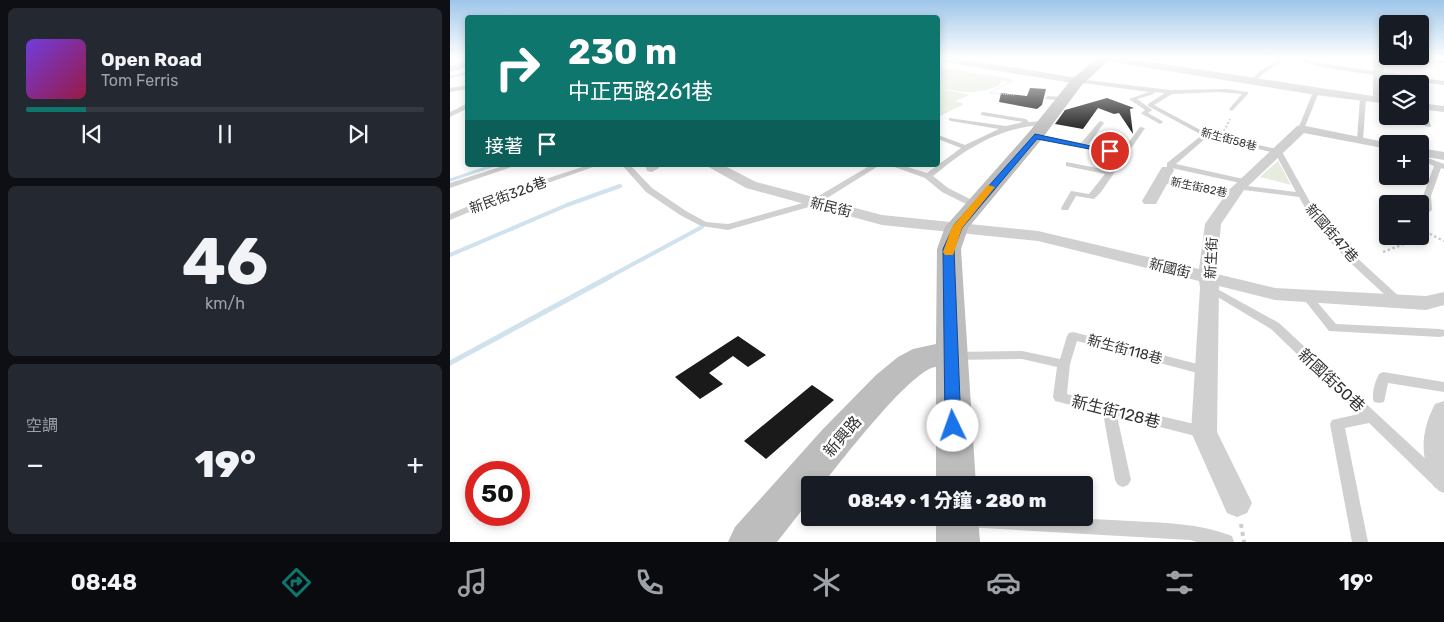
<!DOCTYPE html>
<html lang="zh-TW">
<meta charset="utf-8">
<style>
body{margin:0;font-family:Rubik,"Noto Sans TC",sans-serif;background:#242831;color:#f1f3f6;height:100vh;display:flex;flex-direction:column;font-size:19px;white-space:nowrap}
*{box-sizing:border-box;margin:0}
p{font-size:16px;color:#9ea1a6}
.icon{flex:none;width:28px;height:28px;fill:none;stroke:currentColor;stroke-width:2;stroke-linecap:round;stroke-linejoin:round}
.map{position:relative;flex:1;overflow:hidden}
.panel{display:flex;flex-direction:column;gap:8px;padding:8px;background:#0d0f14;width:450px}
.panel>*{flex:none}
.banner{position:absolute;left:15px;top:15px;width:475px;height:152px;border-radius:5px;box-shadow:0 2px 8px #0003;background:#0f766e;color:#fff;overflow:hidden}
.fabs{position:absolute;left:929px;top:15px;display:grid;gap:10px}
.fabs a{display:grid;place-items:center;width:50px;height:50px;border-radius:5px;background:#171b24;box-shadow:0 2px 8px #0003;font-size:25px}
.speed{position:absolute;left:15px;top:461px;display:flex;gap:10px;font-size:25px;font-weight:700;text-align:center}
.speed>*{display:grid;place-content:center;width:65px;height:65px;border-radius:50%;background:#171b24;box-shadow:0 2px 8px #0003;line-height:1}
.speed .limit{border:8px solid #d22;background:#fff;color:#111}
.pin{position:absolute;display:grid;place-items:center;width:42px;height:42px;color:#fff;margin:-21px;border:2px solid #fff;border-radius:50%;box-shadow:0 1px 5px #0007}
.me{position:absolute;width:55px;margin:-28px;rotate:357deg;stroke-linejoin:round;filter:drop-shadow(0 0 4px #0008)}
.turn{display:flex;align-items:center;gap:18px;height:105px;padding:0 20px;font-size:22px}
.turn .icon{width:65px;height:65px;stroke-width:2.5}
.turn b{display:block;font-size:35px;line-height:42px}
.then{display:flex;align-items:center;height:48px;padding:0 20px;background:#0003;gap:10px;font-size:19px}
.big{font-size:38px;font-weight:800;line-height:1.1}
.panel .widget{flex:1;display:flex;flex-direction:column;justify-content:center;gap:8px;min-width:0;padding:0 18px;border-radius:8px;background:#242831}
.panel .dial{align-items:center;gap:0}
.dial b{font-size:65px;line-height:1}
.song{display:flex;align-items:center;gap:15px}
.cover{width:60px;height:60px;border-radius:8px;background:linear-gradient(135deg,hsl(260 70% 55%),hsl(340 70% 35%))}
.played{height:5px;border-radius:2px;background:linear-gradient(90deg,#0f766e 15%,#363941 15%)}
.keys{display:flex;justify-content:space-around;direction:ltr}
.heat{display:flex;justify-content:space-between;align-items:center;font-size:28px;direction:ltr}
.trip{position:absolute;left:351px;top:476px;width:292px;height:50px;border-radius:5px;background:#171b24;box-shadow:0 2px 8px #0003;font-weight:800;line-height:50px;text-align:center}
.dock{display:flex;height:80px;justify-content:space-around;align-items:center;background:#090b0e;color:#9ea1a6}
.dock .icon{width:35px;height:35px}
.dock .selected{color:#0f766e}
.dock b{font-size:22px;color:#f1f3f6}
main{display:flex;flex:1;min-height:0}
.map>svg:first-child{display:block}
.green{fill:#e6ecdf}
.lines{fill:none;stroke-linecap:round;stroke-linejoin:round}
.stream-far3{stroke:#cfe2ee;stroke-width:2.5}
.stream-far2{stroke:#cfe2ee;stroke-width:3}
.stream-far1{stroke:#cfe2ee;stroke-width:4}
.stream{stroke:#cfe2ee;stroke-width:5}
.building{fill:#1a1a1a}
.path-far3{stroke:#cdcdcd;stroke-width:1;stroke-dasharray:1 1;stroke-linecap:butt}
.path-far2{stroke:#cdcdcd;stroke-width:2;stroke-dasharray:2 2;stroke-linecap:butt}
.path-far1{stroke:#cdcdcd;stroke-width:2.5;stroke-dasharray:2.5 2.5;stroke-linecap:butt}
.path{stroke:#cdcdcd;stroke-width:4;stroke-dasharray:4 4;stroke-linecap:butt}
.lane{fill:#d0d0d0;fill-rule:evenodd}
.street{fill:#d0d0d0;fill-rule:evenodd}
.secondary{fill:#bdbdbd;fill-rule:evenodd}
.route{fill:#1a73e8;stroke:#114b97}
.slow{fill:#f59e0b}
.labels{text-anchor:middle;stroke-width:5;stroke-linejoin:round;paint-order:stroke}
.far-street-label{font-size:11px;fill:#333;stroke:#fff}
.street-label{font-size:14px;fill:#333;stroke:#fff}
.near-street-label{font-size:16px;fill:#333;stroke:#fff}
</style>
<main>
<section class="panel">
<div class="widget">
<div class="song"><i class="cover"></i><div><b>Open Road</b><p>Tom Ferris</p></div></div>
<div class="played"></div>
<div class="keys"><svg class="icon" aria-label="previous" viewBox="0 0 24 24"><path d="M18 5L8 12l10 7zM5 5v14"/></svg><svg class="icon" aria-label="pause" viewBox="0 0 24 24"><path d="M8 5v14M16 5v14"/></svg><svg class="icon" aria-label="next" viewBox="0 0 24 24"><path d="M6 5l10 7-10 7zM19 5v14"/></svg></div>
</div>
<div class="widget dial"><b>46</b><p>km/h</p></div>
<div class="widget"><p>空調</p>
<div class="heat"><a>−</a><b class="big">19°</b><a>+</a></div>
</div>
</section>
<div class="map">
<svg width="994" height="542" viewBox="0 0 994 542">
<rect width="100%" height="100%" fill="#fff"/>
<path class="green" d="M488,67L562,79L559,82L551,80L550,85C530,95 513,92 492,89L519,95L505,101L514,104L488,117Z
M828,161L841,185L810,177Z"/>
<g class="lines">
<path class="stream-far3" d="M0,77L18,73"/>
<path class="stream-far2" d="M0,180L45,165"/>
<path class="stream-far1" d="M0,255L117,205L170,186
M159,277L252,227"/>
<path class="stream" d="M0,363L161,276"/>
</g>
<path class="building" d="M580,88L596,89L592,105L587,109L549,102L551,93L577,96Z
M657,98L684,108L680,109L683,134L669,113L664,114L648,108L633,129L605,124L615,110Z
M288,336L316,355L298,367L283,356L259,373L273,384L250,399L225,377Z
M362,385L384,400L316,459L294,441Z"/>
<g class="lines">
<path class="path-far3" d="M562,81L540,93L565,95"/>
<path class="path-far2" d="M774,131L780,119"/>
<path class="path-far1" d="M933,252L980,234L994,241"/>
<path class="path" d="M791,524L794,542"/>
<path class="lane" d="M832,58H837L814,73L805,82H801V80L810,71Z
M841,58H849L876,64L994,81V85L876,68Z
M962,58L994,61V63L964,59Z
M628,79L720,90L778,89L798,92V94L782,111L779,109L792,94L768,92L722,94L704,105L758,134L831,150L864,209L894,246L953,300L954,302L953,304H945C910,272 872,240 849,197L786,189V185H789L846,192L825,153L757,137L726,164L798,180L799,182L795,184L717,167V163L752,135L698,106V104L715,93L704,92V94L687,99L701,109L702,110L698,113L712,121L713,122L710,124L692,114L691,113L695,110L679,99L699,92L626,82V80Z
M18,85V89L0,92V88Z
M866,90L869,92L854,129L849,130L848,129L863,92Z
M598,96L613,97L616,99L613,101L596,99L595,98Z
M913,96L916,98L913,140L910,142L907,140L910,98Z
M18,103V108L0,117V112Z
M970,104L974,106L981,126L980,127L975,126L970,112Z
M533,112L576,119L579,122L594,121L597,123L594,125C549,127 517,148 483,176L498,188L528,203V207H522L492,192L475,178L439,165H451L477,173L511,148L488,139V135L515,145L549,129L501,121L499,120V118L556,126L573,122L531,115V113Z
M651,121L654,123L638,145L672,151L690,127L695,128L651,192L644,199L626,196L618,210H612L611,208L621,191L639,194L655,174L616,166V162L658,170L669,155L585,138L582,136L585,134L631,143L649,122Z
M970,155L994,164V169L991,168L981,196L982,210L978,213L974,210L973,196L984,166L970,160Z
M56,165H67L0,188V183Z
M138,165H149L41,203L0,220V214L35,199Z
M172,165H180L202,188L236,211L256,222L278,224L360,201L421,165H430L366,205L278,230L251,226L230,215L196,192Z
M937,174L938,176H944L942,182H939L935,180Z
M760,285L829,323L994,476V493L989,491L919,423L895,428L918,542H902L880,424L882,420L909,414L821,329L756,290L755,288L756,286Z
M857,294L861,295L886,324L990,329L994,330V336L990,337L879,331L852,297Z
M623,332L759,367L761,370L759,373L755,375L627,341L620,364L617,394L753,426L758,428L760,432L758,436L753,438L667,416L681,480L678,485L673,487L668,485L665,480L653,413L605,401L603,397L607,367L572,359L504,360L500,359L498,356L500,353L504,352L572,351L610,359L617,336L619,333Z
M933,372L994,382V392L938,383L934,402L929,403L924,402C921,395 925,381 929,374Z
M509,518C566,518 623,517 681,521C715,523 749,523 782,536L784,542H747L740,540L516,527L510,524Z"/>
<path class="street" d="M488,58H505L628,78L633,81L628,84L488,61Z
M652,58H674L923,96V58H933L934,97L938,98V104L866,95L657,61Z
M18,61V67L0,72V66Z
M970,103L994,106V112L970,109Z
M851,125L944,144H938V149L854,133L794,190L771,224L767,274L825,288L976,296L994,292V305L976,310L825,300L769,286L767,432L802,503L797,513L787,517L777,513L741,432L750,288L749,281L588,241L432,225L296,188L255,165H273L306,182L432,215L588,231L749,269L755,224L774,197L717,184L706,204H694L692,201L712,167H722L724,170L721,176L780,189L847,126Z
M970,148L994,152V160L970,156Z
M195,165H209V168L202,172L197,171Z
M994,401V491L984,487C970,457 970,433 985,404Z"/>
<path class="secondary" d="M647,58H661L631,86L591,140L518,228L511,249L526,485H486V367C462,368 390,463 372,485H360V500L327,542H278L285,527L373,429L426,375L448,357L463,349L486,344L487,249L495,227L579,132L621,80Z
M486,518H528L530,542H486Z"/>
</g>
<linearGradient id="sky" x2="0" y2="1"><stop stop-color="#9ec6ea"/><stop offset="0.43" stop-color="#fff"/><stop offset="1" stop-color="#fff" stop-opacity="0"/></linearGradient>
<rect width="994" height="134" fill="url(#sky)"/>
<path class="route" d="M585,134L664,151L660,153L587,139L512,228L504,249L511,426L509,430L503,432L498,430L495,426L493,249L504,225Z"/>
<path class="slow" d="M538,185L545,187L512,228L503,255H495L493,252L502,227Z"/>
<g class="labels">
<g class="far-street-label">
<text transform="translate(779 139) rotate(15)" y="4">新生街58巷</text>
<text transform="translate(749 187) rotate(12)" y="4">新生街82巷</text>
</g>
<g class="street-label">
<text transform="translate(58 195) rotate(-20)" y="5">新民街326巷</text>
<text transform="translate(381 207) rotate(14)" y="5">新民街</text>
<text transform="translate(882 233) rotate(49)" y="5">新國街47巷</text>
<text transform="translate(761 258) rotate(-87)" y="5">新生街</text>
<text transform="translate(720 268) rotate(14)" y="5">新國街</text>
<text transform="translate(675 349) rotate(15)" y="5">新生街118巷</text>
</g>
<g class="near-street-label">
<text transform="translate(882 380) rotate(43)" y="6">新國街50巷</text>
<text transform="translate(666 411) rotate(14)" y="6">新生街128巷</text>
<text transform="translate(392 436) rotate(-49)" y="6">新興路</text>
</g>
</g>
</svg>
<div class="fabs">
<a><svg class="icon" aria-label="sound" viewBox="0 0 24 24"><path d="M4 9h4l5-4v14l-5-4H4zM17 9q2 3 0 6"/></svg></a>
<a><svg class="icon" aria-label="layers" viewBox="0 0 24 24"><path d="M12 4l9 5-9 5-9-5zM3 14l9 5 9-5"/></svg></a>
<a>+</a>
<a>−</a>
</div>
<div class="speed"><div class="limit">50</div></div>
<div class="pin" style="left:660px;top:151px;background:#d93025"><svg class="icon" aria-label="arrive" viewBox="0 0 24 24"><path d="M6 21V4h12l-3 4 3 4H6"/></svg></div>
<svg class="me" style="left:503px;top:426px" viewBox="-20 -20 40 40"><circle r="19" fill="#fff"/><path d="M0-13L10 11 0 6-10 11z" fill="#1a73e8"/></svg>
<div class="trip">08:49 · 1 分鐘 · 280 m</div>
<div class="banner">
<div class="turn"><svg class="icon" aria-label="right" viewBox="0 0 24 24"><path d="M7 20v-9h11M14 6l5 5-5 5"/></svg><div><b>230 m</b>中正西路261巷</div></div>
<div class="then">接著<svg class="icon" aria-label="arrive" viewBox="0 0 24 24"><path d="M6 21V4h12l-3 4 3 4H6"/></svg></div>
</div>
</div>
</main>
<nav class="dock">
<b>08:48</b>
<svg class="icon selected" aria-label="directions" viewBox="0 0 24 24"><path d="M12 3l9 9-9 9-9-9zM9 14v-3h6M13 9l2 2-2 2"/></svg>
<svg class="icon" aria-label="music" viewBox="0 0 24 24"><path d="M9 18V5l10-2v13"/><circle cx="6" cy="18" r="3"/><circle cx="16" cy="16" r="3"/></svg>
<svg class="icon" aria-label="phone" viewBox="0 0 24 24"><path d="M5 4h4l2 5-3 2q2 4 5 5l2-3 5 2v4C11 20 4 13 5 4z"/></svg>
<svg class="icon" aria-label="climate" viewBox="0 0 24 24"><path d="M12 3v18M4 7l16 10M4 17L20 7"/></svg>
<svg class="icon" aria-label="car" viewBox="0 0 24 24"><path d="M5 17H2v-5l4-1 3-4h7l3 4 3 1v5h-3M9 17h6M6 11h13"/><circle cx="7" cy="17" r="2"/><circle cx="17" cy="17" r="2"/></svg>
<svg class="icon" aria-label="filters" viewBox="0 0 24 24"><path d="M4 7h16M4 17h16"/><circle cx="9" cy="7" r="2"/><circle cx="15" cy="17" r="2"/></svg>
<b>19°</b>
</nav>
